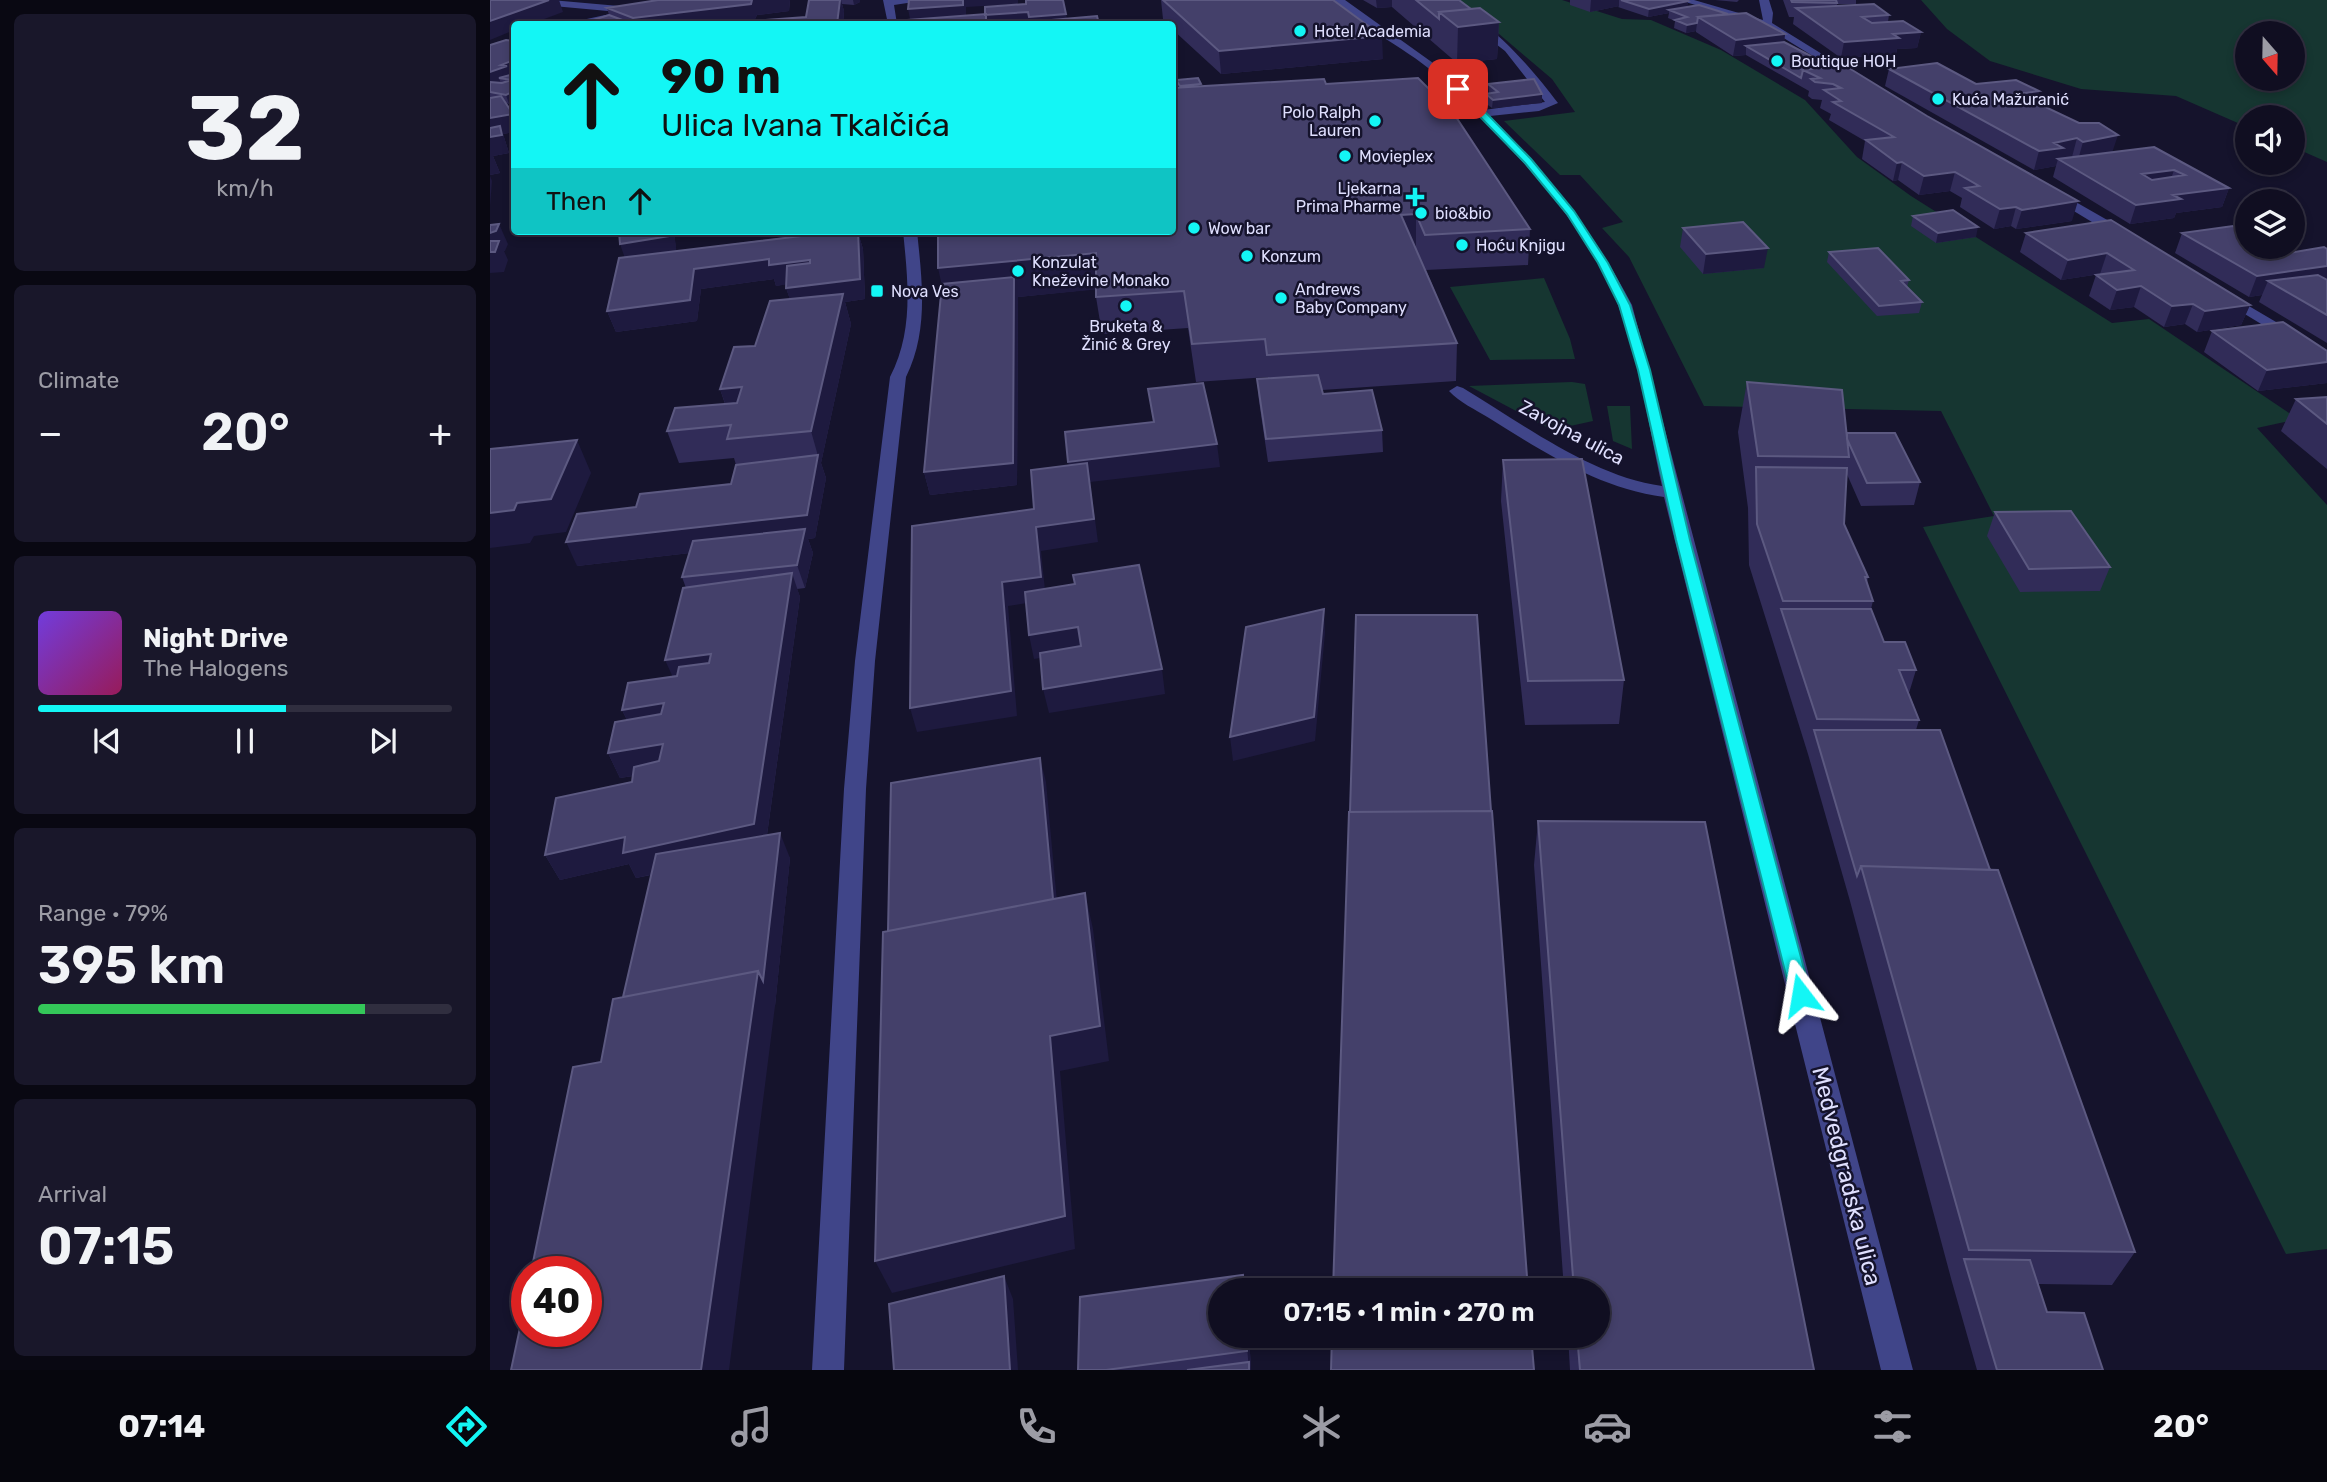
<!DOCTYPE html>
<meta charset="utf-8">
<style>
body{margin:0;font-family:Rubik,sans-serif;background:#19172a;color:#f1f3f6;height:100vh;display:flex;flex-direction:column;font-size:26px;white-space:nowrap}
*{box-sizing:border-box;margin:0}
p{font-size:23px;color:#9c9ca5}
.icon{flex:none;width:38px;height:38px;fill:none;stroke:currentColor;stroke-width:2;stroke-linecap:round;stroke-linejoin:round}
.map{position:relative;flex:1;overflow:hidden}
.details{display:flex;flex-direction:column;gap:14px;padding:14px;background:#090812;width:490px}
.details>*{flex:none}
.guide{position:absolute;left:21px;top:21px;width:665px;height:214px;border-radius:7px;box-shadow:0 4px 10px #0003,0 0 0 2px #302e3f;background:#13f6f5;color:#111;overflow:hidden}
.needle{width:46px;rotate:160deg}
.fabs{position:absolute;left:1745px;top:21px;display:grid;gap:14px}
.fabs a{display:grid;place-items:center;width:70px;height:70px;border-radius:50%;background:#100e21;box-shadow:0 4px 10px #0003,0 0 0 2px #302e3f;font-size:35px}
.speed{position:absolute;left:21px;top:1256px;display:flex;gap:14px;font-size:35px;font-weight:700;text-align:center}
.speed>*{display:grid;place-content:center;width:91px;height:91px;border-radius:50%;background:#100e21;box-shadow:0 4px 10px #0003,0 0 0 2px #302e3f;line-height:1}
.speed .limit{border:10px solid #d22;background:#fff;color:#111}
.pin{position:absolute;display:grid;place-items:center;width:60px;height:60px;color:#fff;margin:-30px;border-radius:14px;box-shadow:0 4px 10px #0006}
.me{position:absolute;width:77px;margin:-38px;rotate:346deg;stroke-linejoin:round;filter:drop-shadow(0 0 5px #0008)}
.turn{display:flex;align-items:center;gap:24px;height:147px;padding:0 35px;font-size:32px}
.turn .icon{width:91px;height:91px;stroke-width:2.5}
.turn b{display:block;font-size:49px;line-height:60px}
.then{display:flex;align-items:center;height:66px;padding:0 35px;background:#0003;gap:14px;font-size:26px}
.big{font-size:52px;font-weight:600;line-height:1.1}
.details .widget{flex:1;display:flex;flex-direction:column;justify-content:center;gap:10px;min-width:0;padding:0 24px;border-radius:10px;background:#19172a}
.details .dial{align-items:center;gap:0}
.dial b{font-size:91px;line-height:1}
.song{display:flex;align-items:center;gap:21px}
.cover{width:84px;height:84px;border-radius:10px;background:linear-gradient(135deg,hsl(260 70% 55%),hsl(330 70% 35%))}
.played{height:7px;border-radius:4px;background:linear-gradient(90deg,#13f6f5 60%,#302e3f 60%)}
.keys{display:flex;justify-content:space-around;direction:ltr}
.heat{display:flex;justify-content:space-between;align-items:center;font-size:38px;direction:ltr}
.charge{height:10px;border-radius:5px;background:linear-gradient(90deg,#34c759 79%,#302e3f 0)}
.trip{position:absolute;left:718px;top:1278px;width:402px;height:70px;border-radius:35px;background:#100e21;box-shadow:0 4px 10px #0003,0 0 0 2px #302e3f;font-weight:600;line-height:70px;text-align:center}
.tab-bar{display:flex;height:112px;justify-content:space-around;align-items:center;background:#06060d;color:#9c9ca5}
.tab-bar .icon{width:49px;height:49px}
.tab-bar .on{color:#13f6f5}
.tab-bar b{font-size:32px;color:#f1f3f6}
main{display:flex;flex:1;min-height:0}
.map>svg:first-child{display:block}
.green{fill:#163631;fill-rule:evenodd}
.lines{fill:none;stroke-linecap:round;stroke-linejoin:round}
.minor{fill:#404589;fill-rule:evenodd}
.wall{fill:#312c58}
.shaded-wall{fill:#1e1a3f}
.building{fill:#44406a;stroke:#5c5981;stroke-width:2;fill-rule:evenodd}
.route{fill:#13f6f5;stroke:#0ca09f;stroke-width:2}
.poi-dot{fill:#13f6f5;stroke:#15132c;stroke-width:2.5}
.labels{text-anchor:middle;stroke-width:5;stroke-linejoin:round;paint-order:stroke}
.far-poi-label{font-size:16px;fill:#dfdffe;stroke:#15132c;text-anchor:start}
.street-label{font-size:19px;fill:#dfdffe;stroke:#15132c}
.near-street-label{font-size:23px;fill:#dfdffe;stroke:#15132c}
</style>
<main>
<section class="details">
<div class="widget dial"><b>32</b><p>km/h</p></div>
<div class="widget"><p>Climate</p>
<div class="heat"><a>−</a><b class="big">20°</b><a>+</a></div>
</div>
<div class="widget">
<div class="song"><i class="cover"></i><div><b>Night Drive</b><p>The Halogens</p></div></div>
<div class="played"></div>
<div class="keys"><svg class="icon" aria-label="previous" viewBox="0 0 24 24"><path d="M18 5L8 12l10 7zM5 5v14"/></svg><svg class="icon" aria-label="pause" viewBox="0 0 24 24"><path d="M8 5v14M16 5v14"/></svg><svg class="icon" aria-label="next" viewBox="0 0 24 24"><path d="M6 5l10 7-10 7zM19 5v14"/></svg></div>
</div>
<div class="widget"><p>Range · 79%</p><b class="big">395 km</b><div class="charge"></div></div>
<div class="widget"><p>Arrival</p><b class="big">07:15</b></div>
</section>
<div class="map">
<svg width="1837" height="1370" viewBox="0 0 1837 1370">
<rect width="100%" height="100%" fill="#15132c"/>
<path class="green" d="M948,0H1072L1132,19L1161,20L1231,50L1315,100L1367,157L1421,196L1622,323L1659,319L1808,419L1767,428L1837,505V1249L1796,1254L1433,527L1504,516L1451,411L1214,406L1139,257L1112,228L1133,222L1090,175H1070L1014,121L1085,112L1062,79L995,22Z
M1431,0H1837V162L1803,147L1802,117H1757V127L1686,96L1591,89L1500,61L1457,29ZM1802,33V79H1757V33Z
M1054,278L1080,339L1085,359L1000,360L960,287Z
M1082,382L1095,384L1103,421L1062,430L979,386Z
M1117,406H1140L1142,449L1123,441Z"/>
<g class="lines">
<path class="minor" d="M25,0H61L129,6L134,9L130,12L137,14L97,24H82L83,22L129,12L30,3Z
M393,0H437L404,5L407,24H398Z
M844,0H855L957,73L993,110L1055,102L1015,51L976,21L934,0C986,0 1039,65 1068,103L1049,111L1000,116C1061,177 1101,228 1142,305L1423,1370H1391L1174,497C1110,489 1053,452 999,418C986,410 969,402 959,391L967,386L973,388C1031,423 1103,477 1172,486C1159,428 1150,361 1128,305C1094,219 1017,142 951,79C919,49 876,31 844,0Z
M1189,0H1204L1273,20L1269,0H1279L1283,13L1282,23L1374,80L1365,82L1274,26Z
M1563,189L1640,233L1642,236L1635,240L1630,239L1559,196V190Z
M413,231H427C432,280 439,331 416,377L385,661L376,789L354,1370H322L354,789L365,661L400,377C424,331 418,281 413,231Z
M1735,292L1837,352V364L1730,299V293Z"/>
</g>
<path class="wall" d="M168,0H300L299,11L267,15L265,19L231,23L316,17L319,0H370V2L364,5L352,4L354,11L353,24H90L119,15L117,8Z
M671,0H843L893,59L731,74L682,29V24H678L673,19Z
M873,0H969L981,9L1009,22L1007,59L967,63L902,7L887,8Z
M1080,0H1196L1198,1L1197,7L1295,34L1294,42L1582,221L1526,229L1521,226L1504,229L1470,207L1472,198L1460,191L1429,195L1408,180L1403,181L1372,159L1375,141L1339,120L1341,114L1330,108L1332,100L1322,99L1318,96L1319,91L1256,55L1243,56L1206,32V31L1196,33L1184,28L1185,21L1178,18L1179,13L1158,17L1128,7L1129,6L1100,12L1080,5Z
M1225,0H1249L1247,2Z
M1293,0H1366V4H1347V6L1399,15L1398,22L1431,32L1427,48L1407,49L1406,54L1351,58L1303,24L1304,17H1299Z
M24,41L19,104L16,103L24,117V132L13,134L19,153L3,156L10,173L0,175V45Z
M1399,69L1486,84L1549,91L1546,102L1622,152L1664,147L1739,188L1732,207L1686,213L1684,218L1640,224L1563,177L1566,166L1544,170L1395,86Z
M686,80L711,86L836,84L1040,229L1038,265L936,270L967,343L966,381L832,390L833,394L892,430L893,452L778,462L769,401L767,379H778V377L706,382L698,328L612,334L606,297V289L528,297L527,485L440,495L434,472L452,284L682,231Z
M998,84L1052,94V103L1002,108L995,103L996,94H999Z
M1423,216L1486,237L1446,243L1421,226Z
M1621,220L1760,305L1751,325L1707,332L1695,324L1674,327L1644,307L1620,310L1599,296L1606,275L1612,274H1610L1571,280L1530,252L1536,233Z
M1193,228L1274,268L1213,274L1190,247Z
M184,231L186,251L304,236L303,231H381V235L369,236L373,249L375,299L355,302L361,324L331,463L336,478L325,538L318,539L323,553L315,588L307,589L310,597L277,835L300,858L285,1006L111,1062L133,997L161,875L146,878L139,864L70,880L55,855L142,782L143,776L130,778L118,753L137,720L132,710L182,676L196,588L192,577L200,553L87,566L146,507L241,484L246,465L244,458L189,463L177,431L235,404L230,389L265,346L300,299L296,288V284L286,286L284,279L211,289L207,321L126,332L117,311L134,257Z
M1692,233L1793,254L1837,249V343L1769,302L1772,295L1759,297L1685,253Z
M1339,252L1419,280L1417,287L1432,302L1429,313L1387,316L1337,262Z
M1722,331L1837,351V383L1768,391L1714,352Z
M1257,382L1357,433L1430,482L1424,505L1371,506L1356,472L1354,524L1378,577L1377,583L1383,601L1381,609L1394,642L1426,670L1419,693L1429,720L1426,730L1500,870L1645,1252L1622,1285L1548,1284L1557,1312L1613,1370H1487L1462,1282L1360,901L1318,754L1259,565L1258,508L1248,432Z
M1837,397V469L1791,431L1806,399Z
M1013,460L1134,680L1129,724L1035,725L1011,501Z
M1505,512L1620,567L1610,591L1530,592L1497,536Z
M1048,821L1324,1370H1080L1078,1335H1108V1290H1074L1044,865Z
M753,1275L756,1290H730V1335H759L761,1370H588Z"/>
<path class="shaded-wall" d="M59,0H69L73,12L41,24H24V30L0,40V21Z
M262,0H300L299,11L267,15L265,19L222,24H145L143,18Z
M350,0H351L354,11L353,24H347Z
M363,0H370V2L364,5Z
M473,0H528V4L476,7V21L495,15L538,12L540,24H421L418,9Z
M886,0H902V7L887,8Z
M1101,0H1129V6L1100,12Z
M1198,1L1197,9L1179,10V13L1158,17L1159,9Z
M576,14L578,24H540L539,17Z
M1009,22L1007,59L967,63L968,27Z
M1207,23L1206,31L1196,33L1197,25Z
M1431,32L1427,48L1407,49L1406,54L1351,58L1354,42L1403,34Z
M1295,34L1293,50L1256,46V55L1243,56L1246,40Z
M892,36L893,59L731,74L729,51Z
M24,60V79L21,80L9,78L12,86L0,92V72L11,65Z
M24,91V101L19,104L16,95Z
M1549,91L1544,109L1528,94Z
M1052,94V103L1002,108L1003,100Z
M23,114L24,117V132L13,134L19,153L3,156L10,173L0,175V118Z
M1628,135L1622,153L1588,160L1593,142Z
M1587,138L1582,157L1568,159L1566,166L1544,170L1549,151L1564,143Z
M1412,162L1408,180L1403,181L1407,163Z
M1684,170L1678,188L1652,174Z
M1465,172L1460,191L1429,195L1434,176Z
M0,176L2,181L0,206Z
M1739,188L1732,207L1686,213L1684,218L1640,224L1646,205L1683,195Z
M1588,201L1582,221L1526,229L1532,210Z
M1526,207L1521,226L1504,229L1510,209Z
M926,214V249L911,215Z
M9,224L18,244L15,251H14L18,260L14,272L0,273V233Z
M1488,227L1486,237L1446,243L1448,233Z
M179,231H184L187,256L137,264L130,244Z
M303,231H381V235L369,236L373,249L375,299L355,302L361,324L331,463L336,478L325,538L318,539L323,553L315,588L307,565L313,540L87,566L76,542L328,456L321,431L303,308L296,288L370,279L304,236Z
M1278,248L1274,268L1213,274L1216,254Z
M606,253L611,289L528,297L527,485L440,495L434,472L456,304L448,268Z
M1617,253L1610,274L1571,280L1578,260Z
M279,259L320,260L326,280L286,286L284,279L211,289L207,321L126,332L117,311L204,269Z
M1837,266V284L1778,281L1772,295L1759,297L1767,276Z
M1651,286L1644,307L1620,310L1627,290Z
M1703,304L1695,324L1674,327L1682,306Z
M1760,305L1751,325L1707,332L1715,311Z
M1837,362V383L1768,391L1777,370Z
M252,387L241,420L230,389Z
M87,440L101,473L76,532L44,536L40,543L0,548V513L27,503Z
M727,444L730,467L600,482L608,542L551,551L556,600L518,606L527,716L427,732L420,708L512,582L546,527L582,485L578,462Z
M302,573L310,597L275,849L146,878L139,864L70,880L55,855L135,837Z
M834,609L835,633L825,741L743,761L740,737Z
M588,627L593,651L544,659L539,635Z
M221,654L231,678L186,684L175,660Z
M672,669L675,694L559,713L553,689Z
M174,703L185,727L144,734L132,710Z
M173,744L184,769L130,778L118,753Z
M550,758L556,782L570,935L407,967Z
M290,833L300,858L285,1006L239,1370H211L262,1011Z
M595,893L603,929L619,1061L570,1071L585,1249L402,1293L385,1261L560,1036Z
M514,1276L523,1299L528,1370H520Z
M756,1335H759L761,1370H759Z"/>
<path class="building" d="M0,0H59L0,21Z
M168,0H262L261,4L143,18L117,8Z
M319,0H350L347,24H221L316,17Z
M419,0H473V5L418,9Z
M536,0H573L576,14L539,17L538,12L495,15V7L536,4Z
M673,0H843L892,36L729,51Z
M926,0H969L981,9L949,12V19Z
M1131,0H1196L1198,1L1159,9Z
M1301,0H1346L1347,3L1302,2Z
M1384,4L1399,15L1372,17L1382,23L1413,21L1431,32L1403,34L1409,38L1354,42L1306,8Z
M1209,5L1238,14L1208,17L1207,23L1197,25L1185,20L1197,17L1179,10Z
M990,8L1009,22L968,27L949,12Z
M1256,13L1295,34L1246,40L1208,17Z
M496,14V20L460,22V21L418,24V20Z
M119,15L143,24H90Z
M607,16L609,24H539V22Z
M460,21V24H416Z
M16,40L24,41V60L11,65L17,66L0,72V45Z
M1294,42L1340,66L1313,70L1311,78L1256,46Z
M1447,63L1486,84L1526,80L1549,91L1528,94L1589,123H1609L1628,135L1593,142L1587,138L1564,143L1573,148L1549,151L1399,69Z
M1354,65L1437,116L1588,201L1532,210L1526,207L1510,209L1475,188L1489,186L1465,172L1434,176L1412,162L1407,163L1376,140L1404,137L1343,102L1351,101L1334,90L1351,88L1343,84L1325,82L1321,79L1330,78L1313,70Z
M24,74V91L16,95L0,92V82L12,83L21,80L9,78Z
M708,78L711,84L690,86L686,80Z
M928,78L964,114L1040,229L935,235L926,214L911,215L967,343L777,355L775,339L702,344L694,291L606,297V253L448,268V231H682V88L834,79L836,84Z
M1044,79L1052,94L1003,100L996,94L1008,92L998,84Z
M11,96L23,114L0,118V98Z
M10,126L12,135L0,137V128Z
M1664,147L1739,188L1683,195L1691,199L1646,205L1568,159ZM1684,170L1695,175L1662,180L1652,174Z
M1463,210L1488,227L1448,233L1423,216Z
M1621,220L1760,305L1715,311L1703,304L1682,306L1651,286L1627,290L1606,275L1644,270L1617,253L1578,260L1536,233Z
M1253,222L1278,248L1216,254L1193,228Z
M9,224L6,231L0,233V225Z
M1743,226L1757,234V247H1781L1793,254L1834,247L1837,249V266L1767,276L1692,233Z
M129,231H179L180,236L130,244Z
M353,231H368L370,279L296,288L297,266L320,263V260L279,265V259L204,269L200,300L117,311L129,258Z
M0,241H9L5,252H0Z
M1388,248L1419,280L1411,281L1432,302L1389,306L1339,252Z
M1828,275L1837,280V315L1778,281Z
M524,277L523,463L434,472L452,284Z
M353,294L321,431L237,439L241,425L177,431L185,408L247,403L252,387L230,389L244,347L265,346L280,301Z
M1793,322L1837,351V362L1777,370L1722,331Z
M828,375L833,394L882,390L892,430L776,439L767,379Z
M1257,382L1352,390L1359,457L1268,456Z
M713,383L727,444L578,462L575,432L664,422L658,389Z
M1837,397V424L1806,399Z
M1357,433H1405L1430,482L1377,483L1357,439Z
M87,440L61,499L27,503L24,510L0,513V449Z
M328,455L317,515L76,542L87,514L146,507L150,494L241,484L246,465Z
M1092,459L1134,680L1038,681L1013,460Z
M597,463L604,519L546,527L551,577L512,582L521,691L420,708L422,526L544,509L541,470Z
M1266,467L1357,468L1354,524L1378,577H1375L1383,601H1293L1267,524Z
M1581,511L1620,567L1539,569L1505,512Z
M315,529L307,565L192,577L203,541Z
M649,565L672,669L553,689L550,653L591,646L588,627L539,635L535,592L585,584L583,575Z
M302,573L264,824L133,853L135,837L55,855L66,798L142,782L144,767L169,761L173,744L118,753L125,722L171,714L174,703L132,710L138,683L187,676L189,667L219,663L221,654L175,660L193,588Z
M834,609L824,717L740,737L756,627Z
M1291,609H1381L1394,642H1415L1426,670H1409L1429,720L1327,719Z
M866,615H987L1001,811L860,812Z
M1324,730H1450L1500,870L1371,866L1367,876Z
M550,758L563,899L398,931L401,783Z
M1002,811L1038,1290H843L859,812Z
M1048,821L1215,822L1324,1370H1090L1087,1335H1108V1290H1084Z
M290,833L273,981L268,971L133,997L166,854Z
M1371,866L1508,870L1645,1252L1479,1250Z
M595,893L610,1026L560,1036L575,1216L385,1261L393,932Z
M268,971L211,1370H21L37,1295V1332H96V1272H41L83,1067L111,1062L123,999Z
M1474,1259L1540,1260L1557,1312L1594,1313L1613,1370H1507Z
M753,1275L754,1290H730V1335H756L757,1351L616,1370H588L590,1297Z
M514,1276L520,1370H404L399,1304Z
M842,1335H1041L1044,1370H841Z
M759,1362V1370H697Z"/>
<path class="route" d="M965,87H971L1041,159L1084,211L1118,263L1140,305L1160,370L1200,540L1321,995L1318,1001L1311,1003L1304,1001L1301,995L1186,540L1148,370L1129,305L1108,263L1077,214L1035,163L965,91Z"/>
<g class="poi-dot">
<circle cx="810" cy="31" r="7"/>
<circle cx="1287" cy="61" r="7"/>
<circle cx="1448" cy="99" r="7"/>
<circle cx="885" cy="121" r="7"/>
<circle cx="855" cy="156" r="7"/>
<path d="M921.5 186.5h7v7h7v7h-7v7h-7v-7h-7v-7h7z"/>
<circle cx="931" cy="213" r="7"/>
<circle cx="704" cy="228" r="7"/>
<circle cx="972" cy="245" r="7"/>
<circle cx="757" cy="256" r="7"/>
<circle cx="528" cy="271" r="7"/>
<rect x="380" y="284" width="14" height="14" rx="3.5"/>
<circle cx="791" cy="298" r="7"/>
<circle cx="636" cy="306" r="7"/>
</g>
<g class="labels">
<g class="far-poi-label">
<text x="824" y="37">Hotel Academia</text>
<text x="1301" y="67">Boutique HOH</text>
<text x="1462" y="105">Kuća Mažuranić</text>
<text x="871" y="118" text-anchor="end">Polo Ralph<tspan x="871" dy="18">Lauren</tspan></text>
<text x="869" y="162">Movieplex</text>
<text x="911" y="194" text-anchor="end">Ljekarna<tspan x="911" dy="18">Prima Pharme</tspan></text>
<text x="945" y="219">bio&amp;bio</text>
<text x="718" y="234">Wow bar</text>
<text x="986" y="251">Hoću Knjigu</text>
<text x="771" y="262">Konzum</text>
<text x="542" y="268">Konzulat<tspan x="542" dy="18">Kneževine Monako</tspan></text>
<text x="805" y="295">Andrews<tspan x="805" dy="18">Baby Company</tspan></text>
<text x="401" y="297">Nova Ves</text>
<text x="636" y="332" text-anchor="middle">Bruketa &amp;<tspan x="636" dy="18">Žinić &amp; Grey</tspan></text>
</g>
<g class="street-label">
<text transform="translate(1082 432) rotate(28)" y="7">Zavojna ulica</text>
</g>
<g class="near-street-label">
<text transform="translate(1357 1176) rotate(76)" y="8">Medvedgradska ulica</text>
</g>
</g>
</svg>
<div class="fabs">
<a><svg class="needle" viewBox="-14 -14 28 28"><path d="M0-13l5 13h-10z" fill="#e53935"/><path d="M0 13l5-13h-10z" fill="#9c9ca5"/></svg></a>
<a><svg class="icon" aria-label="sound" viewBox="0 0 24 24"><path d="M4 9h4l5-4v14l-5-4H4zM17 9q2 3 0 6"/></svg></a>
<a><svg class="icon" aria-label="layers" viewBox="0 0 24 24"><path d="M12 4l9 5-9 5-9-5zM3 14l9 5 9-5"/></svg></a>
</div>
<div class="speed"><div class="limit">40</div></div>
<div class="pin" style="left:968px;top:89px;background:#d93025"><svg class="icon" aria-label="arrive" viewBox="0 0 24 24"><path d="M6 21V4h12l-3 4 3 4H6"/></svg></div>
<svg class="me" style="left:1311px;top:995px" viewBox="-20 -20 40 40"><path d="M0-17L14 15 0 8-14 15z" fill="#13f6f5" stroke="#fff" stroke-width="4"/></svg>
<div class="trip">07:15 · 1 min · 270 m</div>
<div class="guide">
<div class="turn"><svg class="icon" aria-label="ahead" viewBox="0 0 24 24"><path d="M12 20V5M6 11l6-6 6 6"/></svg><div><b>90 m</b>Ulica Ivana Tkalčića</div></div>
<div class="then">Then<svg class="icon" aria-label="ahead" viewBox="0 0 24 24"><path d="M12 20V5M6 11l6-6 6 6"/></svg></div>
</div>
</div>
</main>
<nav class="tab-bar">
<b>07:14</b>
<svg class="icon on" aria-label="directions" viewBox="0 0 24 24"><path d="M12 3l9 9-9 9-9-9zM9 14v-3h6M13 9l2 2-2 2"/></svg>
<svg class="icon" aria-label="music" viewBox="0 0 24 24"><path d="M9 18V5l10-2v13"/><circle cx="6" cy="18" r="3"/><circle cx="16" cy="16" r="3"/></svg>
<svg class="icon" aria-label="phone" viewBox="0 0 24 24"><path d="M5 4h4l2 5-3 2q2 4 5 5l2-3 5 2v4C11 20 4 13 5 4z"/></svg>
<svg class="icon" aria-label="climate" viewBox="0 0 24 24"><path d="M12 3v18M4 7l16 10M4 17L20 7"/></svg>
<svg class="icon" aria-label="car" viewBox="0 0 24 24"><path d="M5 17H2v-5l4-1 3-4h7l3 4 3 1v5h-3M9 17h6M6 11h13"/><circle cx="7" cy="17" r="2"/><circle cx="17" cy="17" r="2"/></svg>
<svg class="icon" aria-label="filters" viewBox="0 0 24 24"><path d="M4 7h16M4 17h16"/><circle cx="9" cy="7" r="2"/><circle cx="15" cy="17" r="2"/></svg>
<b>20°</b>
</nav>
